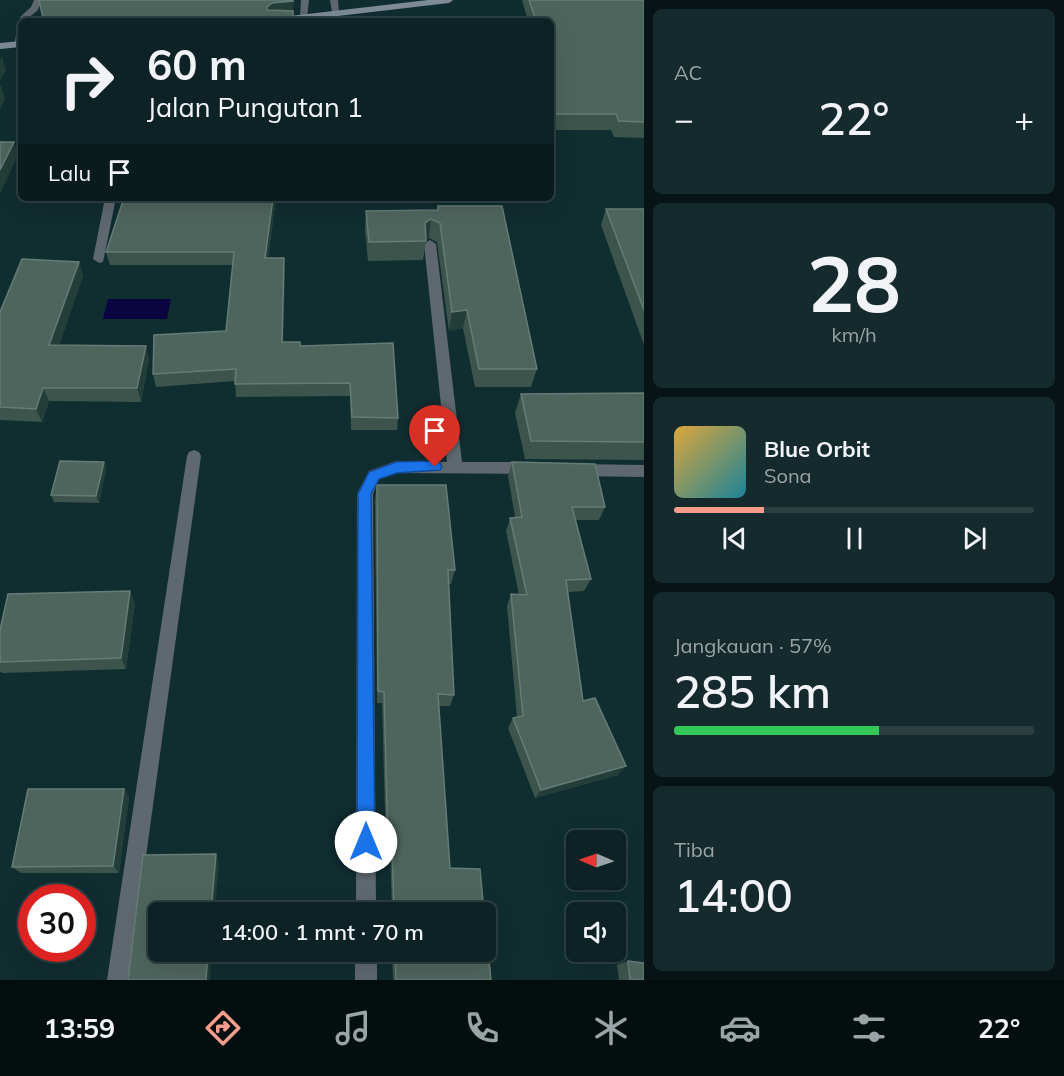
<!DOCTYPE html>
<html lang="id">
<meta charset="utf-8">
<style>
body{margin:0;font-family:Mulish,sans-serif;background:#152a2c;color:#f1f3f6;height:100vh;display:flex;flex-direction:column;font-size:22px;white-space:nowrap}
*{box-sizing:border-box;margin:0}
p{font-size:20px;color:#9aa4a6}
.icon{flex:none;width:33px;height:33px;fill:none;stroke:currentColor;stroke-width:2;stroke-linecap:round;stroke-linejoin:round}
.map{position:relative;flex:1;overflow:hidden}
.side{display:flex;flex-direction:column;gap:9px;padding:9px;background:#071314;width:420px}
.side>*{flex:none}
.guide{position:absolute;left:18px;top:18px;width:536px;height:183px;border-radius:9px;box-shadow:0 6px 24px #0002,0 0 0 2px #2c3f41;background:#0c2224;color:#f1f3f6;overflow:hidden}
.needle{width:39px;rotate:272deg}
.tools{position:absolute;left:566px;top:830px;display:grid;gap:12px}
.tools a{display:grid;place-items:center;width:60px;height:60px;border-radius:9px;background:#0c2224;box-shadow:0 6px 24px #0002,0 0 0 2px #2c3f41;font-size:30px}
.speed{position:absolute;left:18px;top:884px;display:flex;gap:12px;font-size:30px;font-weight:700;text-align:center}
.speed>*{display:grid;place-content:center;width:78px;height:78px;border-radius:50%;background:#0c2224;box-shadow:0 6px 24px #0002,0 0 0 2px #2c3f41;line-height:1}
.speed .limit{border:9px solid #d22;background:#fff;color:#111}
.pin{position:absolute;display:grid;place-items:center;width:51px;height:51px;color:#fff;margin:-62px -26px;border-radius:50% 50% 50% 0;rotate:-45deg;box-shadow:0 0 6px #0007}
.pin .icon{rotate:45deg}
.me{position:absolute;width:66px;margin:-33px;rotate:0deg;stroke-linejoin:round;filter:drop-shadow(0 0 4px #0008)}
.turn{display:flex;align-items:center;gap:21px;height:126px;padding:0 30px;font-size:27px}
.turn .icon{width:78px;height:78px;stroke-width:2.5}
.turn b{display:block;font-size:42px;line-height:51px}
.then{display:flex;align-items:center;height:57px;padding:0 30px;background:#0003;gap:12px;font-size:22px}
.big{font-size:45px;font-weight:600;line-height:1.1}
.side .tile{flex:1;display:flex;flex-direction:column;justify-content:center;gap:9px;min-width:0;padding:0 21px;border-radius:9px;background:#152a2c}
.side .dial{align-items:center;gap:0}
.dial b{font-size:78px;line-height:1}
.song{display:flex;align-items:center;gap:18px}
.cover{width:72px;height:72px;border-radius:9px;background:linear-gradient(135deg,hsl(40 70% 55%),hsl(190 70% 35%))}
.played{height:6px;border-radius:3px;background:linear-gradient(90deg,#f49d8d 25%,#2c3f41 25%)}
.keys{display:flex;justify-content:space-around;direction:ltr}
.heat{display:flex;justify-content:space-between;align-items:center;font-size:33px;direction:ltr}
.charge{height:9px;border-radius:4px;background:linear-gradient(90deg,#34c759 57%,#2c3f41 0)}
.trip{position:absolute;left:148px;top:902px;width:348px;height:60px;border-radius:9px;background:#0c2224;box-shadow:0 6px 24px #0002,0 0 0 2px #2c3f41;font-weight:600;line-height:60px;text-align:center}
.tab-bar{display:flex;height:96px;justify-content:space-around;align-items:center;background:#050e0e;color:#9aa4a6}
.tab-bar .icon{width:42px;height:42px}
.tab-bar .selected{color:#f49d8d}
.tab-bar b{font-size:27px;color:#f1f3f6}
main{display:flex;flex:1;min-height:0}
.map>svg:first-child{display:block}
.water{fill:#0a0540}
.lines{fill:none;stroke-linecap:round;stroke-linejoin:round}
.lane{fill:#5f686f;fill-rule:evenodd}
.street{fill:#5f686f;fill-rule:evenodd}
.secondary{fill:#7e8c97;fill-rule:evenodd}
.wall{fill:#3c544c}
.shaded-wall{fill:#233d39}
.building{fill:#4e655e;stroke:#657c76;stroke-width:1.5}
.route{fill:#1a73e8;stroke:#114b97;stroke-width:1.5}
</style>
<main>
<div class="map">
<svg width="644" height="980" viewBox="0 0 644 980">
<rect width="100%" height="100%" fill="#102d30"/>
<path class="water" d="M108,299H171L167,319H103Z"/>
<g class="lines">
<path class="lane" d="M34,0H42L38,10L27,19H21L20,17L31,7Z
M301,0H309L307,18L300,16Z
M330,0H338L339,14L332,12Z
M21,26V46L14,47L17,29Z
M46,198H116L103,262L99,263L93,259L104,203L52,201Z"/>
<path class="street" d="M430,240L436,244L462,462H531L536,464L538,468L536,472L531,474L397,473L379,479L373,494L376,912H356L357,494L369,471L396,461L447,462L424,244Z
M194,450L199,452L201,456L129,980H107L187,456L189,452Z
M576,464L644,465V477L576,476L571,474L569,470L571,466Z
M355,951H377V980H355Z"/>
<path class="secondary" d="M428,0H453L449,3L295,21H269L273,18Z
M21,41V47L0,49V43Z"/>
</g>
<path class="wall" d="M39,0L293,13V21H44Z
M522,0H644V138L614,137L611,130H550V21H528Z
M123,198H276L268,258L285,271L283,342L300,346L398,418L397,430H351L350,396L236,397L235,381L156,387L153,374L226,331L233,265H110L106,252Z
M487,198H545L544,202H487Z
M438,206L537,369L531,387H475L463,328L449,331L437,242L429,238L426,240L423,260L368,261L365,230L366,211L437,210Z
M606,209H644V345L601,225Z
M79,262L83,276L59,345L149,359L141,402L49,401L42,422L0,420V312Z
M644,393V460L525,459L515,413L521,394Z
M104,462L106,469L99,503L54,502L51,495Z
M512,462L605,507L599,520H575L591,579L584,591L568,592L583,701L618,775L535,798L508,728L513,718H517L507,606L511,594L519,595L506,531L510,518L515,517L508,476Z
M377,485L455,570L451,584H449L454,695L450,706H439L450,868L484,912H392L390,850H386L382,703H377L375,500Z
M135,603L126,669L2,673L0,671V630Z
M124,789L129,797L119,873H21L12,867Z
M392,951H486L491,980H393Z
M628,961L644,980H619L617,965Z"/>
<path class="shaded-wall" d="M294,0L293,21L268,19L267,7L272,3Z
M2,57L6,70L0,81V60Z
M1,85L5,99L0,110V87Z
M14,142L18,155L0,194V170Z
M273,198H276L266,271L265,258Z
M431,219L429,238L425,241V223Z
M284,258L285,271L283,355L282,342Z
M79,262L83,276L54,359L49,345Z
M467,310L463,328L449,331L452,312Z
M146,346L149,359L141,402L137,388Z
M43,388L49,401L42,422L36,409Z
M104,462L106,469L99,503L96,496Z
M130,591L135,603L126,669L121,658Z
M626,766L618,775L535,798L541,790Z
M124,789L129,797L119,873L113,866Z
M216,854L219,861L215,912H211Z
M208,951H212L210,980H206Z"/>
<path class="building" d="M39,0H293V1L272,3L267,7V10L293,11V21H81L82,18H43Z
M529,0H644V122L619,121L616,114H550V21H536Z
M0,142H14L0,170Z
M124,198H273L265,258H284L282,342H300V346L393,343L398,418L352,417L350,383L235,384L236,369L153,374L154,335L226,331L234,252H106Z
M438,206H502L537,369H479L467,310L452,312L440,223L431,219L425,223L426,241L369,242L366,211L438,210Z
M606,209H644V310Z
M22,259L79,262L49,345L146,346L137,388H43L36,409L0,407V312Z
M644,393V442L531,441L521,394Z
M60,461L104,462L96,496L51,495Z
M512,462L595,464L605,507H572L591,579L566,580L583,701L595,698L626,766L541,790L513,718L523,716L511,594L527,595L510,518L522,517Z
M377,485H446L455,570H448L454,695L438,694L450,868L480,869L484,912H394L392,843H388L384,692L378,691Z
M130,591L121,658L0,662V630L8,594Z
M28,789H124L113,866L12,867Z
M216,854L211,912H159V951H208L206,980H128L143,855Z
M486,929L491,980H396L395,951H486Z
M628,961L644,963V980H630Z"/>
<path class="route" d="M435,461L440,463L442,467L440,470L397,473L379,479L371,494L375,842L372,849L366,851L359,849L357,842L358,494L369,472L396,462Z"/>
</svg>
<div class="tools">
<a><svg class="needle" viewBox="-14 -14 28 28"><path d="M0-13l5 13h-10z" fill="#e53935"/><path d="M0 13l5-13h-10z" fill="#9aa4a6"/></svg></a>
<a><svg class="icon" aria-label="sound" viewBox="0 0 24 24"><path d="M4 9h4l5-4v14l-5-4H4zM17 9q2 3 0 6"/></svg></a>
</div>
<div class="speed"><div class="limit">30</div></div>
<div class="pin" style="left:435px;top:467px;background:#d93025"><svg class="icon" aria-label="arrive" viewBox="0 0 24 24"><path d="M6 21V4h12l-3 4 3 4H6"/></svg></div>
<svg class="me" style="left:366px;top:842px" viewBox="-20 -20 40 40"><circle r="19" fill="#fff"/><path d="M0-13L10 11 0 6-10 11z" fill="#1a73e8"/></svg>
<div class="trip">14:00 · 1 mnt · 70 m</div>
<div class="guide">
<div class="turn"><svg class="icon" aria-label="right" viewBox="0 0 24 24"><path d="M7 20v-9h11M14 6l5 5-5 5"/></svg><div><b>60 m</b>Jalan Pungutan 1</div></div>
<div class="then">Lalu<svg class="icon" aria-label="arrive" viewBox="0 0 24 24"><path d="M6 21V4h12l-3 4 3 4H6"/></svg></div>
</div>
</div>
<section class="side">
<div class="tile"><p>AC</p>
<div class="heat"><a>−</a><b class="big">22°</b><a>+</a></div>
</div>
<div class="tile dial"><b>28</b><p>km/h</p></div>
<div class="tile">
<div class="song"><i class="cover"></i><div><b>Blue Orbit</b><p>Sona</p></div></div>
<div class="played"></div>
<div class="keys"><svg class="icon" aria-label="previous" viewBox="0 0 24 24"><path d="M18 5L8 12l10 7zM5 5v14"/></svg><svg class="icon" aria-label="pause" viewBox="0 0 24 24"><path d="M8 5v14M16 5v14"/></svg><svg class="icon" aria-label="next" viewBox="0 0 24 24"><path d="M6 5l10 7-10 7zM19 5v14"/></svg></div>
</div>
<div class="tile"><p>Jangkauan · 57%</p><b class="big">285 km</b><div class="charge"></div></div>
<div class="tile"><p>Tiba</p><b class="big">14:00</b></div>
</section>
</main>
<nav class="tab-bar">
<b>13:59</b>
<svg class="icon selected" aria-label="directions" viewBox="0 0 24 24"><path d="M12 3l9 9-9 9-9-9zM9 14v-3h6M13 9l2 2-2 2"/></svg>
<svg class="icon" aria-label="music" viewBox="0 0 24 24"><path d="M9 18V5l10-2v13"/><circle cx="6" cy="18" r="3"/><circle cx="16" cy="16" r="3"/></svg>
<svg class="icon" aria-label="phone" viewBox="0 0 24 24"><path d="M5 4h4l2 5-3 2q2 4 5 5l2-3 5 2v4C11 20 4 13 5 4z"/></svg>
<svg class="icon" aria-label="climate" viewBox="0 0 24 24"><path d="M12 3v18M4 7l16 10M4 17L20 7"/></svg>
<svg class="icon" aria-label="car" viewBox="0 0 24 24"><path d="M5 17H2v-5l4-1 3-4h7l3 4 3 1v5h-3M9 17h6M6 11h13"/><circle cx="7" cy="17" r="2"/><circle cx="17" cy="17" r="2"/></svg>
<svg class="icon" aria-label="filters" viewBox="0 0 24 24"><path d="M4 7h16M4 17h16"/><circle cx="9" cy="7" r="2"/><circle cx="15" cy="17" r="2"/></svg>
<b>22°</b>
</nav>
